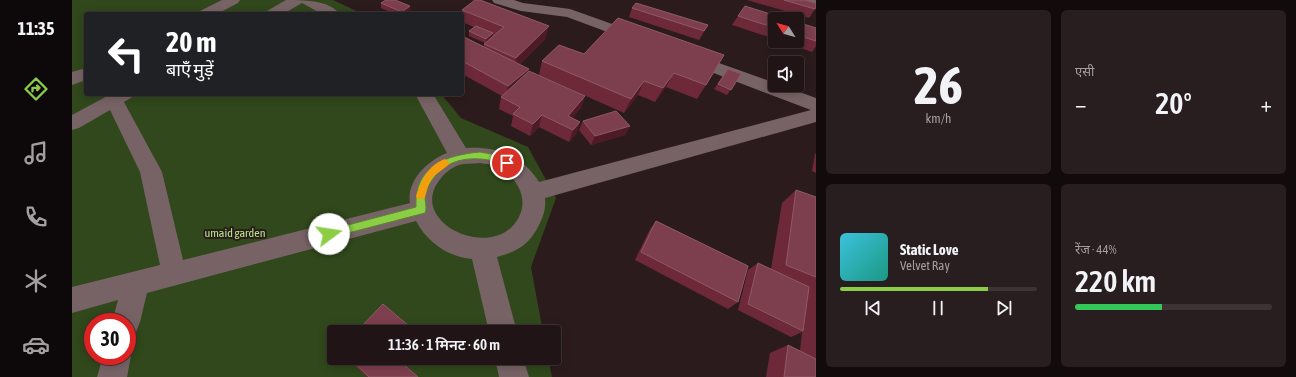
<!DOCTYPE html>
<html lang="hi">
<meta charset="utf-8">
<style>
body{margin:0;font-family:"Asap Condensed","Noto Sans Devanagari",sans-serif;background:#281d1f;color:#f1f3f6;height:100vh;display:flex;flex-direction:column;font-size:15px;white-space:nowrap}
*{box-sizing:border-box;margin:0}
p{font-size:13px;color:#a29ea1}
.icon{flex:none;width:22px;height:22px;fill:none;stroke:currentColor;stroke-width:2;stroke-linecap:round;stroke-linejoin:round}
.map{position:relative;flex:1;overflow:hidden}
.panel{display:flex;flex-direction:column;gap:10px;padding:10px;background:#120b0c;width:480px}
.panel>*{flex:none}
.guide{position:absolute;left:12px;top:12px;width:380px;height:84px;border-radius:4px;box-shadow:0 2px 10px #0003,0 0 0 1px #3d3335;background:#202124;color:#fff;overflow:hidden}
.needle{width:26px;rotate:307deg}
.fabs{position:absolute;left:696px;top:12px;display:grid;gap:8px}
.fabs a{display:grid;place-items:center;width:36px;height:36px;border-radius:4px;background:#201416;box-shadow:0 2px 10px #0003,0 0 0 1px #3d3335;font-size:20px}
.speed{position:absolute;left:12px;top:313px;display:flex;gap:8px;font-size:20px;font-weight:700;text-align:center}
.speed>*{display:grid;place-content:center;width:52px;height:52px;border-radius:50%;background:#201416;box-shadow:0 2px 10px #0003,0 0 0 1px #3d3335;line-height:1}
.speed .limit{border:6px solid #d22;background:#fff;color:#111}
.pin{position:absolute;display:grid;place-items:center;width:34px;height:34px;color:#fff;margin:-17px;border:2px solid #fff;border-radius:50%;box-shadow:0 1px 4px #0007}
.me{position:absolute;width:44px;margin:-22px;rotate:76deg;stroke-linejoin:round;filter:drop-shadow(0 0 3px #0008)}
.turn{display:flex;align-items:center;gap:14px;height:84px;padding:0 16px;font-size:18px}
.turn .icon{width:52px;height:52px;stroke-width:2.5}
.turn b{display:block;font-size:28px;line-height:34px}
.big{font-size:30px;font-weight:600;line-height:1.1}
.panel .widget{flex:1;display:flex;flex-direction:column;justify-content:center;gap:6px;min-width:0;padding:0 14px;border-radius:6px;background:#281d1f}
.panel .dial{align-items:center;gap:0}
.dial b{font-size:52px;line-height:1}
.song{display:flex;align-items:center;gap:12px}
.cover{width:48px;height:48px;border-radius:6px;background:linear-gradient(135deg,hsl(190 70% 55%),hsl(170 70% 35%))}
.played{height:4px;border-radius:2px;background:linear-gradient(90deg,#8bce46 75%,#3d3335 75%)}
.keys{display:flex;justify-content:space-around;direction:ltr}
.heat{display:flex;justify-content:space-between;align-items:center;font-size:22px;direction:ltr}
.charge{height:6px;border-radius:3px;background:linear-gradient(90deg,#34c759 44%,#3d3335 0)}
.panel .tiles{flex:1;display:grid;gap:10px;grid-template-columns:repeat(2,1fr)}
.trip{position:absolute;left:255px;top:325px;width:234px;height:40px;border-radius:4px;background:#201416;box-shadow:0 2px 10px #0003,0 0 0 1px #3d3335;font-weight:600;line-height:40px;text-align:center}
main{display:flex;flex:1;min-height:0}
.dock{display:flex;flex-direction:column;width:72px;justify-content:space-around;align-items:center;background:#0d0809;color:#a29ea1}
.dock .icon{width:28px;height:28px}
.dock .selected{color:#8bce46}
.dock b{font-size:18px;color:#f1f3f6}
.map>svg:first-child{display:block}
.green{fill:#30481b;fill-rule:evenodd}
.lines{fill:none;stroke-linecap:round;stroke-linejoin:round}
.street{fill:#776365;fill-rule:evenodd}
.wall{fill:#6e2939}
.shaded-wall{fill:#4d1a26}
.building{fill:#7d3e4d;stroke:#905966}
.route{fill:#8bce46;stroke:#5a862e}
.slow{fill:#f59e0b}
.labels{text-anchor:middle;stroke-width:4;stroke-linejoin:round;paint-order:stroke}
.park-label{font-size:12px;fill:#b3e787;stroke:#2b1b1d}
</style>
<main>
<nav class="dock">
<b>11:35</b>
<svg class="icon selected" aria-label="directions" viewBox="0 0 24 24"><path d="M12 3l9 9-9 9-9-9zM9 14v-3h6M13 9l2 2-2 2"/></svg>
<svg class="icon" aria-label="music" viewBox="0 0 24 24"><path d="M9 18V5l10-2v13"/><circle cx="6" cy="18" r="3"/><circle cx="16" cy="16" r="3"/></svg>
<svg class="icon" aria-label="phone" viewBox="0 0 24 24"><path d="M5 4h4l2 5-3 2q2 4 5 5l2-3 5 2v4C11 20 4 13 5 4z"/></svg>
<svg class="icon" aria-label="climate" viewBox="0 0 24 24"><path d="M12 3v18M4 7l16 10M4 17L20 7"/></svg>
<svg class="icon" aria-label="car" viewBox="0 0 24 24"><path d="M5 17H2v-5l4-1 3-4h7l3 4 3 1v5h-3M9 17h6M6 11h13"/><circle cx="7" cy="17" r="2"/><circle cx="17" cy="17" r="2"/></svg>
</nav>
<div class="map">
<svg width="744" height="377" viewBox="0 0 744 377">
<rect width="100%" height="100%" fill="#2b1b1d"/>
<path class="green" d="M0,0H261L291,14H14V94H369L389,118L456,147L484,198L459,267L471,332H262V358H476L480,377H0ZM21,322H55V356H21Z"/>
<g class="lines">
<path class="street" d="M150,0H168L166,3L145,14H126L128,11Z
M214,0C232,0 257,0 268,14H250L230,3L211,14H193L195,11Z
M420,0H442L451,3L498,9L571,35L573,38L571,41L565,43L495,17L449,11L422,3Z
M735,0H744V4L737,3Z
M616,52L703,83V85H708L744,98V122L473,198C474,208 472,215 467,225C457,245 446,251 425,257L445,332H417L400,259C376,257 355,242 344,221L75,293L68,322L64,332L55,335V322H40L46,300L0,313V287L88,265L68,172L38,110L7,128L0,130V115L39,94H62L59,98L52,102L90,172L111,260L338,203C334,181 356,160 375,153L343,94H361L394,148C423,146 451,155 467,182L739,110L610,61L608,57L610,53ZM408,163C414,164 420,164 426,167C446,178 459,201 444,222C417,260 338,223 366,182C371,175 378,168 387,165C393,163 401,164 408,163Z
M14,68V80L0,85V72Z
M55,346L59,356L55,377H25L31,356H55Z
M423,358H451L457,377H427Z"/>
</g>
<path class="wall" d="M675,0H733L743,9L737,18Z
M309,3L339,11L335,14H323L309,8Z
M560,8L636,25L627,40L557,17Z
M390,10L474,38L447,65L457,69L456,72L513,96L509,108L500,118L508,122L504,134L497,142L467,127L458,136L439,126L441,116L427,109L429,97L430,96L390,74V36L412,47V44L413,43L397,36V31L402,27L390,22Z
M666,16L703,19V39L660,25Z
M546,18L634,85L625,99L594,87L583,102L566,95L552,113L467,75L470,61L512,54Z
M725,22L744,28V46L740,52L709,41H725Z
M656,69L669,74L655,95L642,89Z
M511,121L558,126L553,135L519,145L507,130Z
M744,153V173L740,171L743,154Z
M724,190L744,197V377H694L698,353L716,345L728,351L730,332L719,337L666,310L676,270L686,263L699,269L710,203Z
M584,221L666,302L656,309L563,260L578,229Z
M275,358H339L333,365L346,377H295Z"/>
<path class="shaded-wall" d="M338,6L339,11L335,14H330V12Z
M477,26L474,38L442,70L444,58Z
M421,33V38L414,44V39Z
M457,69L454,82L434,98L436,86Z
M602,73L594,87L583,102L591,88Z
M572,81L566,95L552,113L559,99Z
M513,96L509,108L493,126L496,116Z
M470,115L467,127L458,136L461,124Z
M508,122L504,134L497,142L501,130Z
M558,126L553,135L519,145L523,136Z
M333,358H339L331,368L330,363Z"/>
<path class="building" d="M314,0H323L338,6L330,12L309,3Z
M403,0H408L477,26L444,58L412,44L432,27L390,10Z
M712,0H733L744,3V7L743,9Z
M564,3L636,25L632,31L560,8Z
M673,6L714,19H703V28L666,16Z
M546,18L652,55L634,85L602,73L591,88L572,81L559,99L470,61L487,45L512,54Z
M725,22L744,28V41L725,35Z
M404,26L421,33L414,39L397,31Z
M390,36L457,69L436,86L390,61Z
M656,69L669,74L659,90L646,84Z
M457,71L513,96L496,116L508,122L501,130L470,115L461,124L441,114L448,107L429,97Z
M544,111L558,126L523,136L511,121Z
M724,190L744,197V277L714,265Z
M584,221L676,266L666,302L569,252Z
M686,263L737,287L731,331L676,304Z
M311,304L344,332H284Z
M716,345L744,359V377H712Z
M277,358H333L330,363L346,377H297Z"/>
<path class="route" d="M408,152C417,154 433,155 439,163L435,166C426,163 417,159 408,159C383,157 363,168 354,192C351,199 356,206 353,213L257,238L253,237L252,234L253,231L257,230L344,207C342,167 373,155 408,152Z"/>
<path class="slow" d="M373,159L378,163C373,169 363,173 359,180C355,186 355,193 352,199H345L344,196C350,180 356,165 373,159Z"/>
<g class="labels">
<g class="park-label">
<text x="163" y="237">umaid garden</text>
</g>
</g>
</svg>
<div class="fabs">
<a><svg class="needle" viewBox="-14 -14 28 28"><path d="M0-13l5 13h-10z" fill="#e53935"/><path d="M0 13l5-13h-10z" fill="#a29ea1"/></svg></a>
<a><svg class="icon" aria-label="sound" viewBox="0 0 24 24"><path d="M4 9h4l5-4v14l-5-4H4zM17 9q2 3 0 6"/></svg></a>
</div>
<div class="speed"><div class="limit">30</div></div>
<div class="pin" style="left:435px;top:163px;background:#d93025"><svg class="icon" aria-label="arrive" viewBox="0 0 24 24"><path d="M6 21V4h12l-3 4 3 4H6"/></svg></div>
<svg class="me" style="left:257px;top:234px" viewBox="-20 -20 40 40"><circle r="19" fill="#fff"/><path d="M0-13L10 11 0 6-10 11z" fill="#8bce46"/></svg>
<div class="trip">11:36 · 1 मिनट · 60 m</div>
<div class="guide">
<div class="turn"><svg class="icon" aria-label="left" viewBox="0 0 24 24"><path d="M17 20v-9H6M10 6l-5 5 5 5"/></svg><div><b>20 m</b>बाएँ मुड़ें</div></div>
</div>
</div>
<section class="panel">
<div class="tiles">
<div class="widget dial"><b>26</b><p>km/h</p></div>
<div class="widget"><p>एसी</p>
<div class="heat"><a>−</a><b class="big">20°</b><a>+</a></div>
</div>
<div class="widget">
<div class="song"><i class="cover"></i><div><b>Static Love</b><p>Velvet Ray</p></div></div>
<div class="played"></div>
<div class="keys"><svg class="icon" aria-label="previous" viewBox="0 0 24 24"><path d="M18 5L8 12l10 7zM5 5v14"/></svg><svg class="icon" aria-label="pause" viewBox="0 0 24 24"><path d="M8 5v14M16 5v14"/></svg><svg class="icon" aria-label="next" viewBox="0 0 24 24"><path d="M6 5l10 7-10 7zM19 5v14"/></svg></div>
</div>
<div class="widget"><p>रेंज · 44%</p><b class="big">220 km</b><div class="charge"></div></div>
</div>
</section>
</main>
